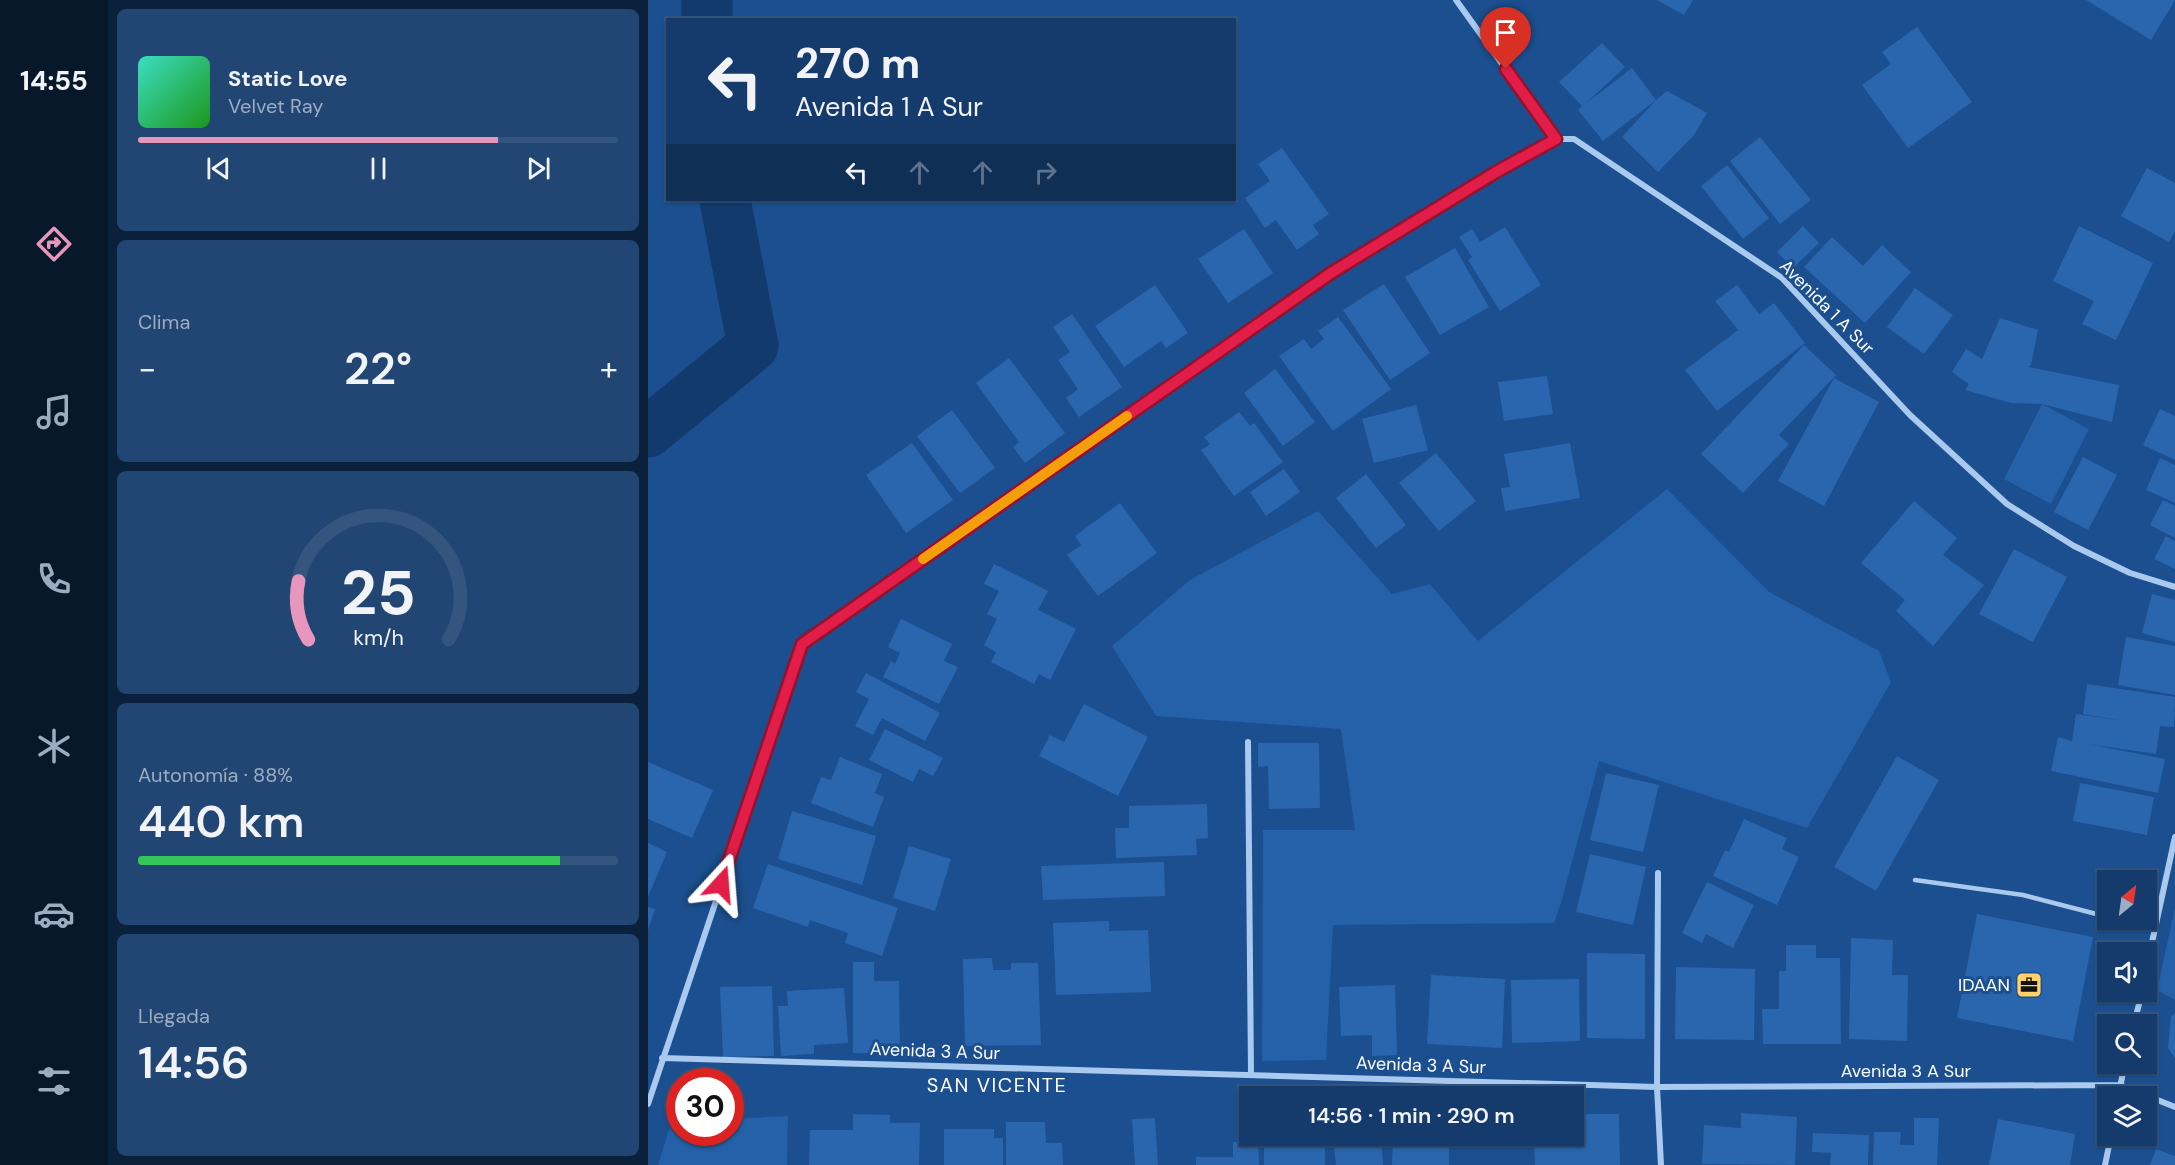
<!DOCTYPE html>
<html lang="es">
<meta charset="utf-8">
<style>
body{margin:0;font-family:"DM Sans",sans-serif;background:#214673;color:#f1f3f6;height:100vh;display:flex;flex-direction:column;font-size:22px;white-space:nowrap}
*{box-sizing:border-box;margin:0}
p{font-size:20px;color:#9dadc1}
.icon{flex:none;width:33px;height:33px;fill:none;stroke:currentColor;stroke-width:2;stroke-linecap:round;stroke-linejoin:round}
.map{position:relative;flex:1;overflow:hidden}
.drawer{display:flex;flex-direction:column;gap:9px;padding:9px;background:#0b203b;width:540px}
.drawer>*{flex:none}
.banner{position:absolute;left:18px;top:18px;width:570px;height:183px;border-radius:0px;box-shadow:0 2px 4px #0004,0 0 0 2px #33557e;background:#143b6b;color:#f1f3f6;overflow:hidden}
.needle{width:39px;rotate:29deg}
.fabs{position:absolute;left:1449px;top:870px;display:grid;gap:12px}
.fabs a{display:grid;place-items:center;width:60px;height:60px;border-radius:0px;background:#143b6b;box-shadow:0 2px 4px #0004,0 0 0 2px #33557e;font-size:30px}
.speed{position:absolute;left:18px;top:1068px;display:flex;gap:12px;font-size:30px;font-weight:700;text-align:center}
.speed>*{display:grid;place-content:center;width:78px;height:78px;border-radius:50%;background:#143b6b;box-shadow:0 2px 4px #0004,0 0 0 2px #33557e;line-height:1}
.speed .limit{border:9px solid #d22;background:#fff;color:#111}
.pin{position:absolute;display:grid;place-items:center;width:51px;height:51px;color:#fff;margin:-62px -26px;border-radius:50% 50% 50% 0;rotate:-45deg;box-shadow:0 0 6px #0007}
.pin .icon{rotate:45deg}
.me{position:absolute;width:66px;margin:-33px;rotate:19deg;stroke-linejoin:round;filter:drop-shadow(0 0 4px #0008)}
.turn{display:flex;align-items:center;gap:21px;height:126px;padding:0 30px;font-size:27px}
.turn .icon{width:78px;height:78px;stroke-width:2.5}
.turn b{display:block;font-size:42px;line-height:51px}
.lanes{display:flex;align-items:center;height:57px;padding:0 30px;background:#0003;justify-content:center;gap:30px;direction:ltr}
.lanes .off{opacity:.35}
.big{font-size:45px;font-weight:600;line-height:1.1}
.drawer .card{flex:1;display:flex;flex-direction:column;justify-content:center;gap:9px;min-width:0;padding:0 21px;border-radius:9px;background:#214673}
.drawer .dial{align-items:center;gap:0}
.dial svg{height:156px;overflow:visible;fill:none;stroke:#33557e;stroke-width:7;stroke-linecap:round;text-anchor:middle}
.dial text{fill:#f1f3f6;stroke:none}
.song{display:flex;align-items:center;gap:18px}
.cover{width:72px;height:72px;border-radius:9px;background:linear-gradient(135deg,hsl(170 70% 55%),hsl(120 70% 35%))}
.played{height:6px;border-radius:3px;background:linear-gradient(90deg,#e797bd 75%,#33557e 75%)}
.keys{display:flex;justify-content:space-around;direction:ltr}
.heat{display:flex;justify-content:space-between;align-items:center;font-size:33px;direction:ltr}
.charge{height:9px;border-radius:4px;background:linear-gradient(90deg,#34c759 88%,#33557e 0)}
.trip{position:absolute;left:591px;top:1086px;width:345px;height:60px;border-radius:0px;background:#143b6b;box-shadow:0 2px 4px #0004,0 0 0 2px #33557e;font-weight:600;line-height:60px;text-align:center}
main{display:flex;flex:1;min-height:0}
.dock{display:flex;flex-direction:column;width:108px;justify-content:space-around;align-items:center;background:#08182b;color:#9dadc1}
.dock .icon{width:42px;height:42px}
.dock .selected{color:#e797bd}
.dock b{font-size:27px;color:#f1f3f6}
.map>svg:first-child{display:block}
.green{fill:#2461a8}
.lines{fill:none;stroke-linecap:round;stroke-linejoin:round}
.river{stroke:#123a6d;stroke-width:51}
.building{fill:#2a66ad}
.lane{stroke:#a9c9ee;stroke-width:4.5}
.street{stroke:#a9c9ee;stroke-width:6}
.route-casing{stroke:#92132f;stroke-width:15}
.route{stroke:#e11d48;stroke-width:10}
.slow{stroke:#f59e0b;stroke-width:10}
.labels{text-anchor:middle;stroke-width:6;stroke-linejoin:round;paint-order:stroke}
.street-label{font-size:18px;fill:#fff;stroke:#1b4f8f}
.poi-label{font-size:18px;fill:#fff;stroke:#1b4f8f;text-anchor:end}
.neighbourhood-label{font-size:20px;letter-spacing:1.5px;fill:#fff;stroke:#1b4f8f}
</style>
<main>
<nav class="dock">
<b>14:55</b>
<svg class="icon selected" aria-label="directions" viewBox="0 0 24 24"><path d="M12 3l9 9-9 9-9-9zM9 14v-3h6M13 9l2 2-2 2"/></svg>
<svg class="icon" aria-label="music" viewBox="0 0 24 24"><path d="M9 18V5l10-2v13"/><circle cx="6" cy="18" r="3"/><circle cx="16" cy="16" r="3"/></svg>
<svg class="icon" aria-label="phone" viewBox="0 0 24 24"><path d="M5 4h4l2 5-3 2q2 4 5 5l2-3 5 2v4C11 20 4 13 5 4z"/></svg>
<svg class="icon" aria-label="climate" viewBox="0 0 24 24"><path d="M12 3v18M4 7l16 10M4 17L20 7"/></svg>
<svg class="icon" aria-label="car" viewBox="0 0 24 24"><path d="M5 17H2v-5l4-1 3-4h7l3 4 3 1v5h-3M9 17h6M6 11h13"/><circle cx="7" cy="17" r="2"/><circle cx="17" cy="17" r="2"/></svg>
<svg class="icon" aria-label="filters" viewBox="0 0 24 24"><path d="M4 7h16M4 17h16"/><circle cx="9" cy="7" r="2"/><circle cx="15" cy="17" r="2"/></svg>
</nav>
<section class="drawer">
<div class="card">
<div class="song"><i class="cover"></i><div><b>Static Love</b><p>Velvet Ray</p></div></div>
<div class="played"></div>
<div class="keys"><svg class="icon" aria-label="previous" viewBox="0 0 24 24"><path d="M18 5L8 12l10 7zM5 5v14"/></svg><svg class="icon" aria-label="pause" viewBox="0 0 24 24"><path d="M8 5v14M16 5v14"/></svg><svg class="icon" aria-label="next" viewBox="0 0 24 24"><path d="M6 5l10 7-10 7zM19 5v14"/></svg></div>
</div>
<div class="card"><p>Clima</p>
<div class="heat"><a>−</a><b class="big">22°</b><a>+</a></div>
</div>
<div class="card dial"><svg viewBox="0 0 100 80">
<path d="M14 69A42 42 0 1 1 86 69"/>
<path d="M14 69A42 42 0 0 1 9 39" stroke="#e797bd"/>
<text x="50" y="56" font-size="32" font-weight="700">25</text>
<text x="50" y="72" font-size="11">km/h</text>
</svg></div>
<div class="card"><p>Autonomía · 88%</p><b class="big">440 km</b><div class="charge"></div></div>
<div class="card"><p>Llegada</p><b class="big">14:56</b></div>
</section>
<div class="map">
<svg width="1527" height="1165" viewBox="0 0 1527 1165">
<rect width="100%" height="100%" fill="#1b4f8f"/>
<path class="green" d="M1394,404L1441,429L1403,504L1356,479Z
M1019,489L1121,592L1231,651L1243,682L1159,828L951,761L913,903L906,923L685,925L678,1060L614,1061L615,830H707L693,729L508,716L464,646L542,580L670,511L744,594L782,584L830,641Z
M1527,908V1000L1509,990Z
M140,1116L139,1165H10L23,1123H31L32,1132H82L83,1119Z"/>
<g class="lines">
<path class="river" d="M59,0V20
M0,432L105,346L77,200"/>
</g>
<path class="building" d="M1009,0H1045L1036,15Z
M1438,0H1527L1503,40Z
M1269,27L1324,102L1260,148L1214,85L1243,64L1234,52Z
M954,43L977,67L937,104L984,68L1008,100L955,141L930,110L934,106L911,82Z
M1019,91L1059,113L1046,135L1010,172L974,137L1008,100Z
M1112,137L1163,200L1132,224L1082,161Z
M634,148L681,214L665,225L671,234L649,250L628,220L617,228L597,198L622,181L610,164Z
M1079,165L1121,218L1095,239L1053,186Z
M1499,168L1527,183V231L1521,242L1473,216Z
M1155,226L1171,243L1145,268L1129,252Z
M1431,226L1505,263L1468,340L1434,324L1446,301L1405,281Z
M857,227L893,285L852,311L820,260L824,257L811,237L824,229L832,242Z
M596,229L625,273L580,303L550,259Z
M1184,237L1215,266L1234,245L1263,272L1217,323L1156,267Z
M807,248L841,307L792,335L757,277Z
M736,284L782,353L742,380L695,310Z
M507,285L540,333L518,348L513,341L476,367L447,326Z
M1089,285L1111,314L1126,303L1157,343L1069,411L1037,370L1090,330L1067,301Z
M1267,288L1305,315L1276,354L1239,327Z
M424,314L474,387L431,417L418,398L430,389L410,360L422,352L405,327Z
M690,317L743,389L685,431L631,356L656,339L663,349L676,339L670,331Z
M1352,318L1390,330L1383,365L1380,367L1471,385L1464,422L1394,404L1363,403L1317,390L1321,384L1304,372L1318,349L1334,359Z
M1156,345L1188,375L1131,435L1141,444L1095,493L1053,454Z
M361,358L417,433L377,463L365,447L371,442L328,383Z
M627,369L667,422L635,446L596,393Z
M899,376L905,414L856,421L850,382Z
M1186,378L1231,402L1176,506L1130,481Z
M768,405L780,450L726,463L714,419Z
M1512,409L1527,416V460L1495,445Z
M304,410L347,468L312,493L269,436Z
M591,412L602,426L606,423L635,462L586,496L553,450L562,444L556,437Z
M264,443L305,500L258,533L218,475Z
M922,443L932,498L857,511L853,488L862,487L856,454Z
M788,453L828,501L791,531L751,483Z
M1435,457L1469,475L1440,530L1406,512Z
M1512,458L1527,465V503L1498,490Z
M636,469L652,492L618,516L602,492Z
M718,474L758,525L728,548L688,498Z
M1515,500L1527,506V538L1502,525Z
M1266,501L1309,538L1295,555L1336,585L1285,646L1248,611L1257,600L1213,563Z
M472,503L509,553L450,596L419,555L433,545L427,536Z
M1518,536L1527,541V569L1506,559Z
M1366,549L1419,577L1385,642L1331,614Z
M346,564L400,591L390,610L428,629L402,680L391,674L386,684L343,662L348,652L336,645L349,619L339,614L351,591L336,584Z
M1504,594L1527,600V642L1494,633Z
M253,619L304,644L296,661L310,667L291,704L235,677L243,661L247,664L252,653L240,647Z
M1478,637L1527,646V695L1470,685Z
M218,673L292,713L277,741L234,718L225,735L207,726L221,699L208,692Z
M1439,684L1527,697L1526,727L1512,726L1508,754L1440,744L1517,759L1510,793L1403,771L1410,737L1424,741L1428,714L1476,721L1435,714Z
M436,704L500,737L470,796L391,756L402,735L416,742Z
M237,729L295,758L285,776L271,769L265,782L221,760Z
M610,743H671L672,808L621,809L620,766L610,767Z
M1249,756L1291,780L1228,891L1186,867Z
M192,757L234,774L227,793L236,797L225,827L163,803L173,777L183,780Z
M0,762L65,790L44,838L0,819Z
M958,773L1011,785L995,852L942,840Z
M1432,783L1506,797L1499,835L1425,821Z
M559,804L560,838L548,839L549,855L468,858L467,828H481V806Z
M144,811L228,836L214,885L130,859Z
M1096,819L1139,838L1134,849L1151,857L1129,905L1065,876L1077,850L1081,852Z
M0,843L19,852L0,897Z
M261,846L303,859L287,911L245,898Z
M942,854L998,867L985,925L928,912Z
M516,862L517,896L395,900L393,866Z
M120,864L250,908L234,956L197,943L200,933L162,920L160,927L105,908Z
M1059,882L1106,905L1085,948L1058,934L1054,943L1034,933Z
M0,907L7,909L0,930Z
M1329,914L1445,937L1425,1041L1309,1018Z
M461,921V931L500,930L503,992L408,995L405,923Z
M1203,938L1245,940L1244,975H1260L1259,1041L1201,1039Z
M1138,945H1168V958H1192L1193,1044H1115L1114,1009H1131V971H1138Z
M939,953L997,954V1039L939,1038Z
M344,958L345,970H363V963H390L393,1045L317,1046L315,959Z
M205,962H226V981H251L252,1053H205Z
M1028,967L1107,969L1106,1040L1027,1039Z
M783,975L857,979L854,1048L779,1044Z
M931,979L932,1041L864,1043L863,980Z
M747,985L749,1055L724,1056V1035L693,1036L691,987Z
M124,986L126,1056L75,1057L72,987Z
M196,988L200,1043L166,1045V1054L133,1056L130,1006H140L139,991Z
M1527,1013V1058L1520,1048L1523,1016Z
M1093,1113L1149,1117L1147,1165L1054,1164L1056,1125L1093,1128Z
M205,1114L242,1115V1123H272L271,1165H161L162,1130H205Z
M926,1114H971L972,1165H887L886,1141L923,1140V1136H926Z
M507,1118L510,1165H487L484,1119Z
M1266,1118H1291L1289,1165H1225L1226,1132H1253L1252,1145H1266Z
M1350,1119L1427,1134L1422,1165H1341Z
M358,1122H397L398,1143H414L415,1165H358Z
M296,1129H346V1138H355V1165H296Z
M1165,1133L1221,1135L1220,1165H1182L1183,1153L1164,1152Z
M616,1136H677V1165H616Z
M714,1136H733L735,1165H688L685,1138Z
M745,1136H801V1165H744Z
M585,1142H610L611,1165H548V1157H585Z
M1508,1149L1527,1156V1165H1502Z"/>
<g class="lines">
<path class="lane" d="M1267,880L1375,895L1460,917
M1471,920L1508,929"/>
<path class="street" d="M808,0L908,139
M908,139H926L1134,278L1262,415L1359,504L1426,546L1482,573L1527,587
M600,742L603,1075
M1010,873L1009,1087L1013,1165
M1498,970L1527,837
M1486,1024L1494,992
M14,1058L1009,1087L1472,1085L1527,1107
M1470,1096L1477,1064
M0,1104L154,644L683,273L848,172L908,139
M1457,1165L1463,1136"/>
</g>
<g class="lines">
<defs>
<path id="route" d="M73,884L154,644L683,273L848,172L908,139L858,69"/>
</defs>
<use href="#route" class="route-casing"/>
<use href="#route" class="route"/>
<path class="slow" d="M275,559L479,416"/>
</g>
<defs>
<symbol id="office-square" viewBox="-11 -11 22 22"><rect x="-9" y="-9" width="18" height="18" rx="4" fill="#ffd166" stroke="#1b4f8f"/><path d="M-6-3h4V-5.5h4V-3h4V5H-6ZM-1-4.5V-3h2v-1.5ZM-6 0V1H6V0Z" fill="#111"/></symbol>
</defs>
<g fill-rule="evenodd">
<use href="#office-square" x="1366" y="970" width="30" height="30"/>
</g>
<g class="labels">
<g class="street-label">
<text transform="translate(1179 307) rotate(45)" y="6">Avenida 1 A Sur</text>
<text transform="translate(287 1051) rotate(2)" y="6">Avenida 3 A Sur</text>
<text transform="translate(773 1065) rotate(2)" y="6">Avenida 3 A Sur</text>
<text x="1258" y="1077">Avenida 3 A Sur</text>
</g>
<g class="poi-label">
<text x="1362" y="991">IDAAN</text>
</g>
<g class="neighbourhood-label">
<text x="349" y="1092">SAN VICENTE</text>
</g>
</g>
</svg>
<div class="fabs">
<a><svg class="needle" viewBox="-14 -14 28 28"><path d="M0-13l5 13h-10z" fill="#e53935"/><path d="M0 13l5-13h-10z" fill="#9dadc1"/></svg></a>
<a><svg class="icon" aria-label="sound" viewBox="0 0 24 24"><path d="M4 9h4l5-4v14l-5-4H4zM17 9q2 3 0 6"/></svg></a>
<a><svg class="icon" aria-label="search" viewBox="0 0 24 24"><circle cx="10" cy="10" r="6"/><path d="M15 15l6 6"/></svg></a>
<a><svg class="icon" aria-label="layers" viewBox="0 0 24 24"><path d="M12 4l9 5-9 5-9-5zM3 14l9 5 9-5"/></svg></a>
</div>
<div class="speed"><div class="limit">30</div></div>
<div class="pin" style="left:858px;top:69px;background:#d93025"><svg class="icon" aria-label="arrive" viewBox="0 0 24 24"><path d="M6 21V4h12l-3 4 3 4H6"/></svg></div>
<svg class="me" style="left:73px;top:884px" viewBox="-20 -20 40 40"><path d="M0-17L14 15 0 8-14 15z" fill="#e11d48" stroke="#fff" stroke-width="4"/></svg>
<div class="trip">14:56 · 1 min · 290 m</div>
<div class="banner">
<div class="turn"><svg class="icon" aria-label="left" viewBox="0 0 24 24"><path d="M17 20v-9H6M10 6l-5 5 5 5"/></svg><div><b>270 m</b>Avenida 1 A Sur</div></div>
<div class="lanes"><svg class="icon" aria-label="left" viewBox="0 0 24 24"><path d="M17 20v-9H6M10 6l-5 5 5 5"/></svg><svg class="icon off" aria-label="ahead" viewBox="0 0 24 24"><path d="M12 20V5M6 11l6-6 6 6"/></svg><svg class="icon off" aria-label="ahead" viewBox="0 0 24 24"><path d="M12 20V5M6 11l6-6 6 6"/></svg><svg class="icon off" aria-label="right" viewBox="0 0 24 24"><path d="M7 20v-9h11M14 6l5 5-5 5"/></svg></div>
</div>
</div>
</main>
